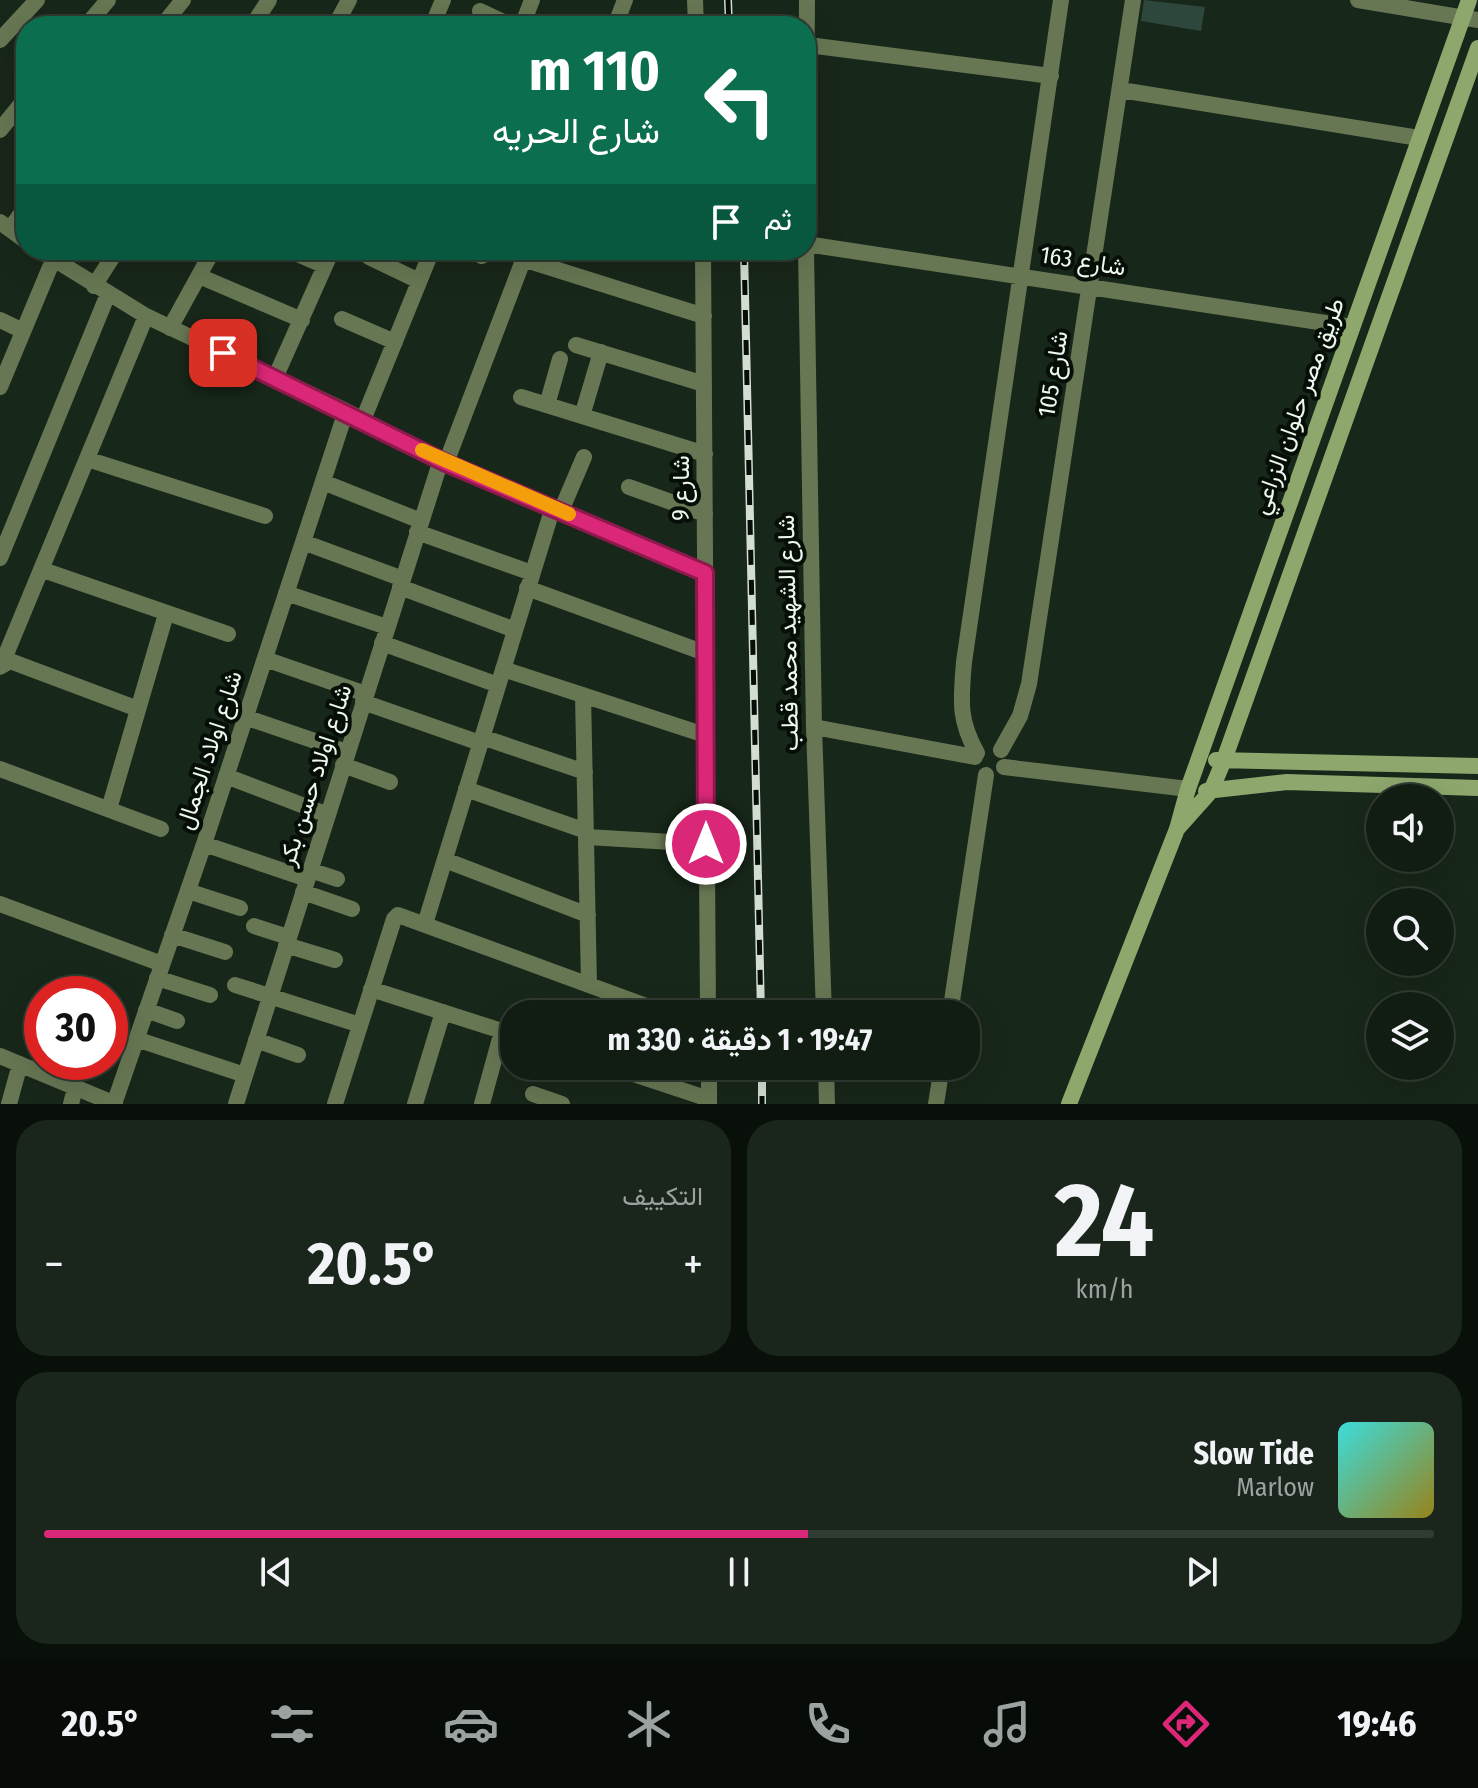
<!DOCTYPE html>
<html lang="ar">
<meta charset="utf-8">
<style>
body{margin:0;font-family:"Fira Sans Condensed",Vazirmatn,sans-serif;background:#1a261c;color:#f1f3f6;direction:rtl;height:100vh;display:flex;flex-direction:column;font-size:30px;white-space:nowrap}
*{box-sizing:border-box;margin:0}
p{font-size:26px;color:#9ca2a0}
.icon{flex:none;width:44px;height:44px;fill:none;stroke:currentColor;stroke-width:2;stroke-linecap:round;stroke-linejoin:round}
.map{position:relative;height:1104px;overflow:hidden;direction:ltr}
.details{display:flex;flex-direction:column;gap:16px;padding:16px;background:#09100a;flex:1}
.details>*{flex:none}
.banner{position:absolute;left:16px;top:16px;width:800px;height:244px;border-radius:32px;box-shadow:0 8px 32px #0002,0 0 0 2px #303b33;direction:rtl;background:#0b6e4f;color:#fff;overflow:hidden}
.controls{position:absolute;left:1366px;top:784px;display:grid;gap:16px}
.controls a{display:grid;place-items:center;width:88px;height:88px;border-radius:50%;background:#111d13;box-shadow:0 8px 32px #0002,0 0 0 2px #303b33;font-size:40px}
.speed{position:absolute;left:24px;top:976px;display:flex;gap:16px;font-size:40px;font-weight:700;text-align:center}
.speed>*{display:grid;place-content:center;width:104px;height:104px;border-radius:50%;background:#111d13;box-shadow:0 8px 32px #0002,0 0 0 2px #303b33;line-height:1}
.speed .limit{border:12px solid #d22;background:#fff;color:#111}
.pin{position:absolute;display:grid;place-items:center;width:68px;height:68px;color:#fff;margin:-34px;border-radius:16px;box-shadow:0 4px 12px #0006}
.me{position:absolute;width:88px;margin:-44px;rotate:0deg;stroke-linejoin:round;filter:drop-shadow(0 0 6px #0008)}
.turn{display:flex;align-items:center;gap:28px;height:168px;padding:0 24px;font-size:36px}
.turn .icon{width:104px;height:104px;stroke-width:2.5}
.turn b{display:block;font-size:56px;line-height:68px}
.then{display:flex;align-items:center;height:76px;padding:0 24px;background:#0003;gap:16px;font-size:30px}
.big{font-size:60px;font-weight:700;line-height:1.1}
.details .widget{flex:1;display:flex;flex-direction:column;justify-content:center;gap:12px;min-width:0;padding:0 28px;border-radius:32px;background:#1a261c}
.details .dial{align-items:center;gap:0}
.dial b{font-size:104px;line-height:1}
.song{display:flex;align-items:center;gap:24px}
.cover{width:96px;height:96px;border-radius:12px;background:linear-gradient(135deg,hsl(180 70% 55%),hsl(50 70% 35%))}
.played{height:8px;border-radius:4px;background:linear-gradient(90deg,#db2777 55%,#303b33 55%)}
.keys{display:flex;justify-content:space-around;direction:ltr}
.heat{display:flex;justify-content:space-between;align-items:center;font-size:44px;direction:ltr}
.details .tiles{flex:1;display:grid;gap:16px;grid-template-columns:1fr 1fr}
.widget:last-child{grid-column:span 2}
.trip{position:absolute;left:500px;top:1000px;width:480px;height:80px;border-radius:32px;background:#111d13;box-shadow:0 8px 32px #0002,0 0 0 2px #303b33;font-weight:700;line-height:80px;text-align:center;direction:rtl}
.dock{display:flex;height:128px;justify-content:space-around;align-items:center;background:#070c08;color:#9ca2a0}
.dock .icon{width:56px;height:56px}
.dock .selected{color:#db2777}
.dock b{font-size:36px;color:#f1f3f6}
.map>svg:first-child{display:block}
.building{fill:#2e473d}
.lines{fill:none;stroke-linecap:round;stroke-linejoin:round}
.street{stroke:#677753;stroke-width:16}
.secondary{stroke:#8da76d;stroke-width:16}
.rail-casing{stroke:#d2ded3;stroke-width:8}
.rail{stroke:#070e08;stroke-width:5;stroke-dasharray:15;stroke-linecap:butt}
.route-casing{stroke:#8e194d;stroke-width:20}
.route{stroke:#db2777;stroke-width:14}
.slow{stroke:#f59e0b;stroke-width:14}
.labels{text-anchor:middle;stroke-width:8;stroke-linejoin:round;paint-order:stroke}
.street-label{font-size:24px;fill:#edf8ee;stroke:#070e08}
</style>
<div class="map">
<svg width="1478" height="1104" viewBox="0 0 1478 1104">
<rect width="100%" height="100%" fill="#172719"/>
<path class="building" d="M1144,0L1205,7L1201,31L1141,21Z"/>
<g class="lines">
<path class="street" d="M695,0L696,26
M1358,0L1478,20
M480,11L512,26
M86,26L108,0
M162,26L183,0
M252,26L269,0
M335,26L349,0
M432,26L443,0
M522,26L532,0
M615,26L625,0
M0,40L37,0
M808,45L1051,76
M1121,90L1419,138
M0,130L26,98
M806,137L807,0
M0,222L26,241
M10,229L26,207
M806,244L1352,327
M39,250L146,316L346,411L446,463L705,573
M288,250L325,266
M470,250L482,256
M703,250L708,1014
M806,250L814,727L824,1014
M369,257L419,281
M523,259L704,316
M199,276L302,320
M94,286L117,250
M342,319L395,342
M0,320L23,331
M170,328L213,250
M576,345L704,384
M275,378L332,250
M0,387L53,260
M521,397L705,454
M547,405L560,359
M582,416L601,352
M363,420L432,250
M87,459L265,516
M446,463L527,250
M323,482L421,521
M629,487L705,514
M561,511L584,457
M417,532L532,573
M303,542L403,579
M0,558L108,294
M43,570L228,634
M400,587L515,630
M527,588L705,653
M286,593L387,627
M382,643L498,685
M265,659L366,694
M2,664L146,316
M0,667L10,661L138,709
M503,669L705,735
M583,695L589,984
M363,702L480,743
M245,717L347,752
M814,727L975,757
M482,737L585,772
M1001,750L1020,716L1029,684L1133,0
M977,753C958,719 961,700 964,662L1061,0
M343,765L390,782
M1004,767L1188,789
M0,769L161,829
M226,776L328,815
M466,789L586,831
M109,809L166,614
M587,837L706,844
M204,844L307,879
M445,860L588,915
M310,870L337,879
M188,891L240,908
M303,892L352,909
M0,904L162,964
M425,924L553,507
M254,926L288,937
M172,935L225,952
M286,945L335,960
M157,978L210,995
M235,985L360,1025
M371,989L514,1035
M146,1010L177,1021
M950,1014L986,775
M136,1039L245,1075
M256,1040L298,1055
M0,1056L115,1104
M609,1066L709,1099
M709,1066V1104
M826,1066L827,1104
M533,1094L562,1104
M9,1104L20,1064
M71,1104L75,1088
M114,1104L204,844L346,411
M236,1104L441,460
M335,1104L394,919L398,915L668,1014
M415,1104L443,1012
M482,1104L502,1031
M936,1104L942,1066"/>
<path class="secondary" d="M1216,760L1478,766
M1206,791L1287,782L1478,788
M1178,828L1211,791L1224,760L1478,48
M1069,1104L1177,829L1188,789L1469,0"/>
<defs>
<path id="rail" d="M728,0L729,26
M744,250L761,1014
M762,1066V1104"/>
</defs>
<use href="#rail" class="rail-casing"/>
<use href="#rail" class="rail"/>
</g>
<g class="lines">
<defs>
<path id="route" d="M223,353L446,463L705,573L706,844"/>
</defs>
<use href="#route" class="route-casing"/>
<use href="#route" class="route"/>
<path class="slow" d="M422,450L569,514"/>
</g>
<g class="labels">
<g class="street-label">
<text transform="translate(1083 261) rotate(9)" y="8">شارع 163</text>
<text transform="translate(1053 374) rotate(-81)" y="8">شارع 105</text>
<text transform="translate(1298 406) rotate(-70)" y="8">طريق مصر حلوان الزراعي</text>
<text transform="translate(681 488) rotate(-90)" y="8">شارع 9</text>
<text transform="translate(788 633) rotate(-91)" y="8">شارع الشهيد محمد قطب</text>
<text transform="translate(209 750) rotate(-72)" y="8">شارع اولاد الجمال</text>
<text transform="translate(315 775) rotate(-72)" y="8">شارع اولاد حسن بكر</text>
</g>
</g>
</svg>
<div class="controls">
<a><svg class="icon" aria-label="sound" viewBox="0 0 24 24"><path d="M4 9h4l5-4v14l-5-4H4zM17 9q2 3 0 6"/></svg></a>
<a><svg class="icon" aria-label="search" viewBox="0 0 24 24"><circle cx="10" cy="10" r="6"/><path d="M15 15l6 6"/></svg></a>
<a><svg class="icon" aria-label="layers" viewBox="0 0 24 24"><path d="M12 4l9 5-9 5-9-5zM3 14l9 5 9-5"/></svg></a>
</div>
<div class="speed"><div class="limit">30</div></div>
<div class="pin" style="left:223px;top:353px;background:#d93025"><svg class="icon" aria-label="arrive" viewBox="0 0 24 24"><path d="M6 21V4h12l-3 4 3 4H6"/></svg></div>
<svg class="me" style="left:706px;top:844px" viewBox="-20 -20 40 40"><circle r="17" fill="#db2777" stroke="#fff" stroke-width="3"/><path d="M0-11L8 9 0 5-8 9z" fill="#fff"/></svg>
<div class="trip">19:47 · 1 دقيقة · 330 m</div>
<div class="banner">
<div class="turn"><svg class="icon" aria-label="left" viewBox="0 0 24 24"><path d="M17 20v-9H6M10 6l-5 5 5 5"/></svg><div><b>110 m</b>شارع الحريه</div></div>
<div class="then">ثم<svg class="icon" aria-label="arrive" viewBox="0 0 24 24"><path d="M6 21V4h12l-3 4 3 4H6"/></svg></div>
</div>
</div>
<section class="details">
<div class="tiles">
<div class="widget dial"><b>24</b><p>km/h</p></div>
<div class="widget"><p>التكييف</p>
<div class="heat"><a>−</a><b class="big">20.5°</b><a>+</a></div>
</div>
<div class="widget">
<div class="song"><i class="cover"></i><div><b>Slow Tide</b><p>Marlow</p></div></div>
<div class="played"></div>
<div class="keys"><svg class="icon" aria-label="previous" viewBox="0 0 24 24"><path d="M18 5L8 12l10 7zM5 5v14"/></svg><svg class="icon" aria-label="pause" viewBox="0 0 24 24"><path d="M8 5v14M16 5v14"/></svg><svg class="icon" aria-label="next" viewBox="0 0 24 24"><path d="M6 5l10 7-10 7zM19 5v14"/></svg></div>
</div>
</div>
</section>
<nav class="dock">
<b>19:46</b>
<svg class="icon selected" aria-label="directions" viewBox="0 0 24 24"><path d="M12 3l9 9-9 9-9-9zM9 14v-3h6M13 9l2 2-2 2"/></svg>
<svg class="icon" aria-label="music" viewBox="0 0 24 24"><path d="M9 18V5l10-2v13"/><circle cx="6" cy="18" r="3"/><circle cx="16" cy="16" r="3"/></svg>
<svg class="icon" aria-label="phone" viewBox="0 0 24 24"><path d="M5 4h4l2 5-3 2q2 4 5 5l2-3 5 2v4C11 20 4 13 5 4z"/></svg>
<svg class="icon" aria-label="climate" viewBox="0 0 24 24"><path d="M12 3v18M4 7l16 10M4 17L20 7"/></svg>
<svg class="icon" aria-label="car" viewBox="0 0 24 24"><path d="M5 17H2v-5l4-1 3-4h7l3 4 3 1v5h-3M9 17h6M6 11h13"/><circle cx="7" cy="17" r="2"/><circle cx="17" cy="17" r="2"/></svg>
<svg class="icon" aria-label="filters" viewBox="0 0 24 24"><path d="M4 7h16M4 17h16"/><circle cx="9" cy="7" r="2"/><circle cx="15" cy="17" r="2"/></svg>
<b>20.5°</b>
</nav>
